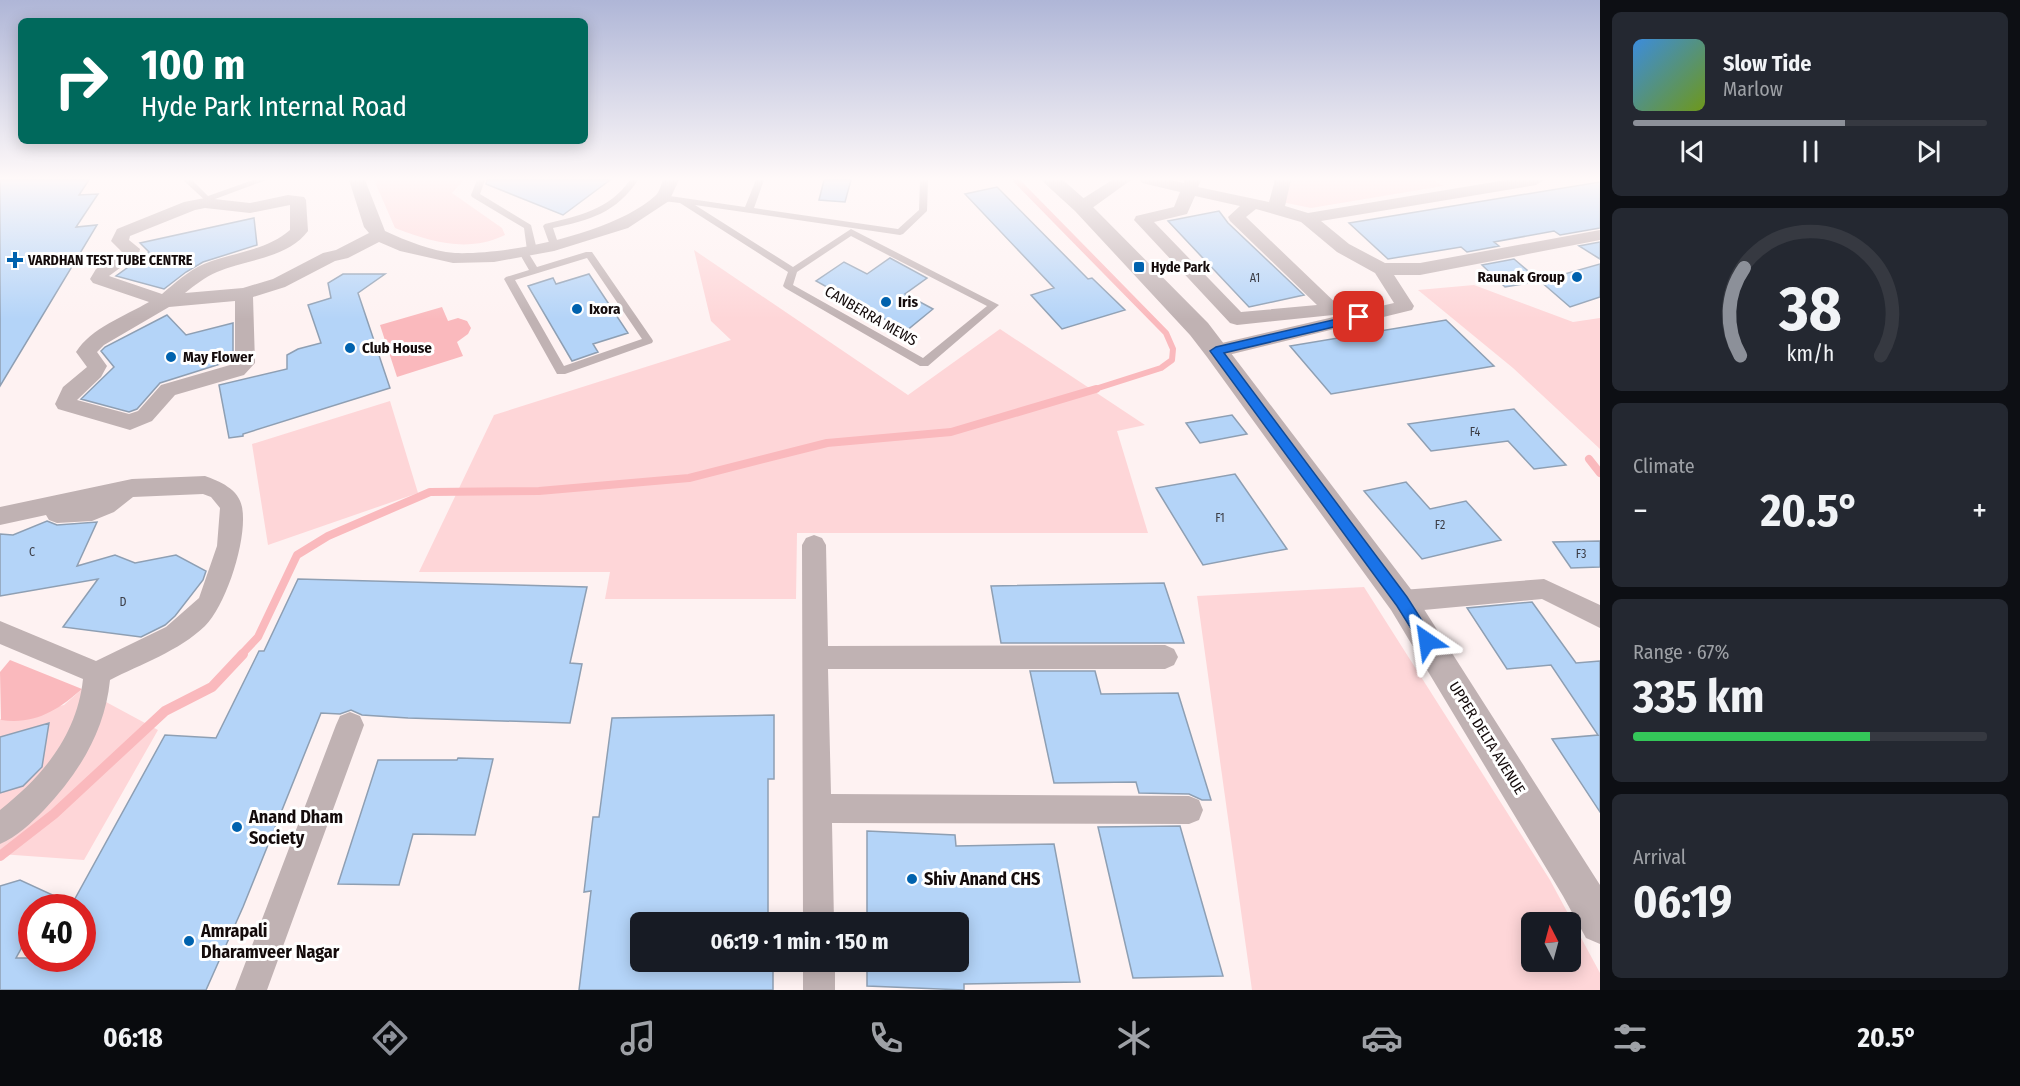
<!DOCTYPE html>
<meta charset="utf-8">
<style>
body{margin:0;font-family:"Fira Sans Condensed",sans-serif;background:#242831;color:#f1f3f6;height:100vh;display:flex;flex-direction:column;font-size:22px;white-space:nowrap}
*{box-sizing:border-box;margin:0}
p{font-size:20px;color:#9ea1a6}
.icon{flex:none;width:33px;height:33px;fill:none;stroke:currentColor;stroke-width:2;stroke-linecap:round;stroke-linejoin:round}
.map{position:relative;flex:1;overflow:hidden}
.sheet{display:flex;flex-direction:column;gap:12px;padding:12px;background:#0d0f14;width:420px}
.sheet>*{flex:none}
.hud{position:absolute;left:18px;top:18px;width:570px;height:126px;border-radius:9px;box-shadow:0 3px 15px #0003;background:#00695c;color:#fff;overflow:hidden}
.needle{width:39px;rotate:354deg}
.fabs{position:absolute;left:1521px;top:912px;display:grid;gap:12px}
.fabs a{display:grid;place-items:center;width:60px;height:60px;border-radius:9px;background:#171b24;box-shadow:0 3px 15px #0003;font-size:30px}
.speed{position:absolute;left:18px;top:894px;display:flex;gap:12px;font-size:30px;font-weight:700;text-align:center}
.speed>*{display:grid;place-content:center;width:78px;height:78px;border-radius:50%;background:#171b24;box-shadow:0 3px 15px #0003;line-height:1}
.speed .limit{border:9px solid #d22;background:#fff;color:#111}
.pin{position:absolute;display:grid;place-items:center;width:51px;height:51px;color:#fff;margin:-26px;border-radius:12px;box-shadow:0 3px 9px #0006}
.me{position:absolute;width:66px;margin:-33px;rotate:328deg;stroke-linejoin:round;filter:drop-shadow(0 0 4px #0008)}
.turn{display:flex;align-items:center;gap:21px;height:126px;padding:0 24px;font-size:27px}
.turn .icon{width:78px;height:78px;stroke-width:2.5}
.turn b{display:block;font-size:42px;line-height:51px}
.big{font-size:45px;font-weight:700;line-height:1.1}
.sheet .card{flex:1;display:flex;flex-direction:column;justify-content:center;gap:9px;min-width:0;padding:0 21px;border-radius:9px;background:#242831}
.sheet .dial{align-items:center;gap:0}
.dial svg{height:156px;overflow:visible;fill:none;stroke:#363941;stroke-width:7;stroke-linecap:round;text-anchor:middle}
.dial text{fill:#f1f3f6;stroke:none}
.song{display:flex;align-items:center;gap:18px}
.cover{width:72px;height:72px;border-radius:9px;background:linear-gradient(135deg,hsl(210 70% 55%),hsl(80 70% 35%))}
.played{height:6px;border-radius:3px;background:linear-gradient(90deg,#8c9099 60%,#363941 60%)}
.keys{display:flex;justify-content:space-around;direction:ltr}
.heat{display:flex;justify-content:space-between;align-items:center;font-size:33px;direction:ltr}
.charge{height:9px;border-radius:4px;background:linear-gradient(90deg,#34c759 67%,#363941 0)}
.trip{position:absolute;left:630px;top:912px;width:339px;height:60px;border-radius:9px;background:#171b24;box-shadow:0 3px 15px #0003;font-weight:700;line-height:60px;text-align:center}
.tab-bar{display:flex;height:96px;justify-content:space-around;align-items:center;background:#090b0e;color:#9ea1a6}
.tab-bar .icon{width:42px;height:42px}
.tab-bar .selected{color:#8c9099}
.tab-bar b{font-size:27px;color:#f1f3f6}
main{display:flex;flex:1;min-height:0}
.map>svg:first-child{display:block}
.green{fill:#fed6d8;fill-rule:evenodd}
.water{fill:#fab9bd}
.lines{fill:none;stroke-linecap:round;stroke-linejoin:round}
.stream-far2{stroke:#fab9bd;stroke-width:6}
.stream-far1{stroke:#fab9bd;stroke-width:8}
.stream{stroke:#fab9bd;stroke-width:10}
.building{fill:#b4d4f8;stroke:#8e9fb3;stroke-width:1.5;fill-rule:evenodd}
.service{fill:#c0b2b3;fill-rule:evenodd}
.minor{fill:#c0b2b3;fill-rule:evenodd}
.tertiary{fill:#c0b2b3;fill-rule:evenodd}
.route{fill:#1a73e8;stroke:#114b97;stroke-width:1.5}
.poi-dot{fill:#0062ae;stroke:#fff;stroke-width:2}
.labels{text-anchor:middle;stroke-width:6;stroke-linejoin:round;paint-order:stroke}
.number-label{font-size:12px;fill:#3c3d46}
.far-poi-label{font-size:14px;font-weight:bold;fill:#140b0b;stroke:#fff;text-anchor:start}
.poi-label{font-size:15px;font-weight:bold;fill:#140b0b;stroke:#fff;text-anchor:start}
.street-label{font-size:15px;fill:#140b0b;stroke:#fff}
.near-poi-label{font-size:18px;font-weight:bold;fill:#140b0b;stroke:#fff;text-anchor:start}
</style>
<main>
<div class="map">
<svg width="1600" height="990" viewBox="0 0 1600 990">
<rect width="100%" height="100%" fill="#fef2f2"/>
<path class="green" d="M374,180H464L452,193L502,228L505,235C468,253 431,242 395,228Z
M1278,180H1434L1443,186L1311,208L1272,200Z
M694,250L908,395L1000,329L1145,425L1117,431L1148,533H797L796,599H605L610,572H419L494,415L731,340L711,321Z
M1474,285L1573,322L1600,318V449L1513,368L1418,290Z
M390,401L418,493L268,545L252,444Z
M1364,587L1550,880L1600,973V990H1252L1197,596ZM1532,922H1570V962H1532Z
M82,689L158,730L84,860L0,854V719L64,705Z"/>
<path class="water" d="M442,307L448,321L458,318L467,321L471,328L468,334L457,342L463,356L397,377L380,325Z
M10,660L82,689C58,710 35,725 1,720L0,672Z"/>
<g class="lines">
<path class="stream-far2" d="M1016,180L1166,333L1173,349L1172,360L1161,368L1092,390"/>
<path class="stream-far1" d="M1589,459L1600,473
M241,655L258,637L297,555L328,536L430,492L539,491L689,478L827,443L951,432L1096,389"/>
<path class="stream" d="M0,856L54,814L165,711L212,687L243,654"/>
</g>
<path class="building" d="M0,180H89L79,195L98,194L76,227L97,225L0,386Z
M487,180H610L563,215L486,184Z
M824,180H851L845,202L819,200Z
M1600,182V228L1560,235L1554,231L1494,242L1499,246L1467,252L1461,247L1388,259L1349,223Z
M997,187L1088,279L1092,278L1125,310L1062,329L1031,295L1054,288L965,194Z
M1219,211L1228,223L1304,295L1249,307L1168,221Z
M254,218L257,245L203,262L186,272L164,289L116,276L149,252L140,243Z
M1600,242V259L1579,246Z
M890,258L927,278L905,294L933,309L906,331L816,281L844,262L867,274Z
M1514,259L1540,281L1600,264V297L1570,307L1540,281L1505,287L1482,265Z
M343,274H385L358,293L390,388L243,434V436L229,438L219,385L287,369V355L298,349L321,343L308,305L331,298L328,283Z
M589,274L628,333L593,344L598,352L572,361L528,286L553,278L556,284Z
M167,315L186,335L233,323V360L160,383L137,409L129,412L81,399L114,367L101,351L105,347Z
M1446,320L1494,366L1331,394L1290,346Z
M1514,409L1566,465L1534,469L1508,441L1431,451L1408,424Z
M1232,415L1247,434L1200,443L1186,423Z
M1235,474L1287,549L1203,565L1156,488Z
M1406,482L1430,509L1466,501L1501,540L1422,559L1364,491Z
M47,521L57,525L97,522L77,566L115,555L135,563L176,555L206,571L203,580L175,616L165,625L141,637L63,627L98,579L0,596V534L13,535Z
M1600,541V567L1571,568L1553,542Z
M298,579L587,587L570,663L582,664L570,723L408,718L362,715L351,710L340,714L321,713L243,907L206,990H0V886L20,880L72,904L165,735L216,738L259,651H264ZM32,908H82V958H16L32,929Z
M1164,583L1184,643H1001L991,586Z
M1532,602L1576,663L1600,661V812L1552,739L1598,735L1551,665L1507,669L1467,608Z
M1030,671H1095L1101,694L1178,693L1211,800H1202L1189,794L1139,793L1136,782L1054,783Z
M774,715V779H768V922H640V962H773V990H579L591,891L584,892L593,817H599L612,718Z
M49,723L42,767L23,786L0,793V737Z
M458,758L493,759L475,835L413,834L399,885L338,884L378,760H457Z
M1180,826L1223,976L1133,978L1098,827Z
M867,831L955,835L956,846L1054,844L1080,982L964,984V990L867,986V962H958V922H867Z"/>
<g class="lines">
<path class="service" d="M183,180H192L208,196L253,180H266L207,202Z
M477,180H485L480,194L531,225L537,250L535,252H529L527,250L524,228L472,197L471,195Z
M630,180H638C616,213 590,220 553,228L559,246L554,249L551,248L543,226L545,224C578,216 609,210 630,180Z
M756,180H764L754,208L898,229L919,210L920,180H928L927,211L903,234L900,235L695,205L793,267L851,229L999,305L928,366H920L785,288L783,286L788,272L680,203L663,201L659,198L663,195L745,207ZM851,236L987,306L923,358L793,285L797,272Z
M523,248L526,249L537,267L586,252H592L652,339L653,341L652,343L565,374H557L504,279L506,277L529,270L518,251ZM587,258L642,339L564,366L515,280Z"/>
<path class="minor" d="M349,180H365L385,231C407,241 431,251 455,253C509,255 614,233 655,196C659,193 661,185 663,180H679L669,201L628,228L554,251L494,262L453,263L400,251L379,242L348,258L335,261L285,287L253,297L255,363L244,375L175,395L152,421L130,430L58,409L55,404L63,387L87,367L76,352C91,328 125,316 149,302L93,283L90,279L96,269L122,252L111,241L117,229L184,202L205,198L250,203L288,195L304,197L306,200L308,231C287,259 246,259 217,272C205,277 195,285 185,293L243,288L273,279L323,253L336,250L369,233L364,227ZM290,205V230C266,251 233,252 204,264C188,271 175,283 162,294L109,276L139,254L140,249L129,240L130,236L195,210L205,208L250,213ZM235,301V361L230,365L161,385L138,411L129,414L77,400L101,377L107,366L97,352L104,345L169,307Z
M1112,180H1131L1088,211H1076L1074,207L1076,203Z
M1140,180H1170L1184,183L1185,180H1201L1198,187L1269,202L1275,180H1291L1285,206L1308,213L1506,180H1544L1536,185L1321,221L1349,244L1385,263H1420L1600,230V240L1420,275H1394L1414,306L1412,310L1216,358L1209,356L1206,351L1209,346L1394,303L1375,273L1337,252L1301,222L1256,209L1246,217L1342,309L1340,313L1333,315L1237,325L1230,323L1134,220L1136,216L1174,207L1180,192L1142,183ZM1195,196L1240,206L1228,217L1230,221L1317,305L1241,312L1154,222L1187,214Z
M205,476C219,481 239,489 242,507C248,537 227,604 205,626C179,651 141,664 110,680C105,731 79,773 44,810C31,823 17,837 0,844V810C43,776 77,735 83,679L0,644V621L96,661L166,627L199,598L217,546L220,508L211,497L203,494L133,497L114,512L92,521L57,523L49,520L46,515L0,525V507L132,479Z
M814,535L822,538L826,545L828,646L1165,645L1174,649L1178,657L1174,665L1165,669H828L831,794L1189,796L1199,800L1203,810L1199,820L1189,824L832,823L834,922H803L802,545L806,538Z
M1544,579L1600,605V628L1542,599L1402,612L1393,608L1390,601L1393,594L1402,590Z
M350,712L360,716L364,725L267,990H235L336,725L340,716Z
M803,962H835V990H803Z"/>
<path class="tertiary" d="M1041,180H1063L1089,203L1208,323L1413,592L1600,885V944L1586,938L1563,896L1391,610L1207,357L1190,335L1075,211Z"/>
</g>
<linearGradient id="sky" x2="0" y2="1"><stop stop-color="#afb6d7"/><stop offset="0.56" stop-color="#fff9f9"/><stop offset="1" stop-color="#fff9f9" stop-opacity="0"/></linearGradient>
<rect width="1600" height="319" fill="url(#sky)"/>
<path class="route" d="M1359,314L1364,317L1363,320L1224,353L1407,597L1435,641L1433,646L1427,648L1422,646L1397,606L1210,351L1216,347Z"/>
<g class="poi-dot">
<path d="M12 251h6v6h6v6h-6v6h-6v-6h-6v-6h6z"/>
<rect x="1133" y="261" width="12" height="12" rx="3"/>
<circle cx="1577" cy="277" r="6"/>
<circle cx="886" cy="302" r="6"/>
<circle cx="577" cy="309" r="6"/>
<circle cx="350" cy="348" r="6"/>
<circle cx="171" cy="357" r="6"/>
<circle cx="237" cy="827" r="6"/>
<circle cx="912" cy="879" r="6"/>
<circle cx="189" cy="941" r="6"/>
</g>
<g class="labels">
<g class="number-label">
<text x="1255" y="282">A1</text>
<text x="1475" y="436">F4</text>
<text x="1220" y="522">F1</text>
<text x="1440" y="529">F2</text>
<text x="32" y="556">C</text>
<text x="1581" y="558">F3</text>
<text x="123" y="606">D</text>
</g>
<g class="far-poi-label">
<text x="28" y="265">VARDHAN TEST TUBE CENTRE</text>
<text x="1151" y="272">Hyde Park</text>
</g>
<g class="poi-label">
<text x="1565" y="282" text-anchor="end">Raunak Group</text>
<text x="898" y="307">Iris</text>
<text x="589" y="314">Ixora</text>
<text x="362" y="353">Club House</text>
<text x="183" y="362">May Flower</text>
</g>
<g class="street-label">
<text transform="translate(871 316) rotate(30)" y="5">CANBERRA MEWS</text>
<text transform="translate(1487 738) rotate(58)" y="5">UPPER DELTA AVENUE</text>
</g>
<g class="near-poi-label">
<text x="249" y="823">Anand Dham<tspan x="249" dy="21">Society</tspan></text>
<text x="924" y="885">Shiv Anand CHS</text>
<text x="201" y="937">Amrapali<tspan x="201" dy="21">Dharamveer Nagar</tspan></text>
</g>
</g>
</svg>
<div class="fabs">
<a><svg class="needle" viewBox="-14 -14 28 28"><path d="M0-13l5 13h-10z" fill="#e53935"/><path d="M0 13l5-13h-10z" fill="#9ea1a6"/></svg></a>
</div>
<div class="speed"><div class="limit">40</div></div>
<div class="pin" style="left:1359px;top:317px;background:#d93025"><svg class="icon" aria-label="arrive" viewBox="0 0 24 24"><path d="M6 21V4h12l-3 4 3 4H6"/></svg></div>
<svg class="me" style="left:1427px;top:641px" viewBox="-20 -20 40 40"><path d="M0-17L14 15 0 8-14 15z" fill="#1a73e8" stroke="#fff" stroke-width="4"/></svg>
<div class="trip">06:19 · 1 min · 150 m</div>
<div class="hud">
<div class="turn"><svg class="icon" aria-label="right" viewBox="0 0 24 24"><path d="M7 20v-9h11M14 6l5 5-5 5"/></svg><div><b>100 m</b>Hyde Park Internal Road</div></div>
</div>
</div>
<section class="sheet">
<div class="card">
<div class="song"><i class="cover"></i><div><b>Slow Tide</b><p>Marlow</p></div></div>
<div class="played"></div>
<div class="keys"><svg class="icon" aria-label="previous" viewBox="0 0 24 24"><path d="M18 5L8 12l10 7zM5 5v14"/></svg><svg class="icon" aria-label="pause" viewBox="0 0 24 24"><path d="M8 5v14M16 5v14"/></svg><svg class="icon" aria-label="next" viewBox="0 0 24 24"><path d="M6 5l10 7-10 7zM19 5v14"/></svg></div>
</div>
<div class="card dial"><svg viewBox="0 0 100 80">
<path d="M14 69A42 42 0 1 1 86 69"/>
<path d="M14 69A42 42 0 0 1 16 24" stroke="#8c9099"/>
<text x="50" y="56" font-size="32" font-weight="700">38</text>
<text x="50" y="72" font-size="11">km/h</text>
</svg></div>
<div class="card"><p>Climate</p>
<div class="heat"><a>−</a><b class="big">20.5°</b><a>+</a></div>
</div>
<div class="card"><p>Range · 67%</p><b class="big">335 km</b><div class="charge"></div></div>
<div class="card"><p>Arrival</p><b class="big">06:19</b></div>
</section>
</main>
<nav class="tab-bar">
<b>06:18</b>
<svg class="icon selected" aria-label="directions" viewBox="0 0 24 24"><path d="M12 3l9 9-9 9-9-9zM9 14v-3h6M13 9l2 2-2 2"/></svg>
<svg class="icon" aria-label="music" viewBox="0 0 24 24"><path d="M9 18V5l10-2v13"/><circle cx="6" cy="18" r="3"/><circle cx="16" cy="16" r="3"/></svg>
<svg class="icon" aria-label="phone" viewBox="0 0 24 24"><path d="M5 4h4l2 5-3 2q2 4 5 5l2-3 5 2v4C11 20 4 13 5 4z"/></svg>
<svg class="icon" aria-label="climate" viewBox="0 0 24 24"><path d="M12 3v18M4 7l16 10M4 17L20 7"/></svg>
<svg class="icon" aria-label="car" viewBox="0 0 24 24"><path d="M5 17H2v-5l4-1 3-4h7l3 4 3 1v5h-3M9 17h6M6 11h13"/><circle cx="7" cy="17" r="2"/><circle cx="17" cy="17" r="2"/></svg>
<svg class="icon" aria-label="filters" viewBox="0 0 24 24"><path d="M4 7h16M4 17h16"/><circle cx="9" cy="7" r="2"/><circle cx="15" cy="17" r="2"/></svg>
<b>20.5°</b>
</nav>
